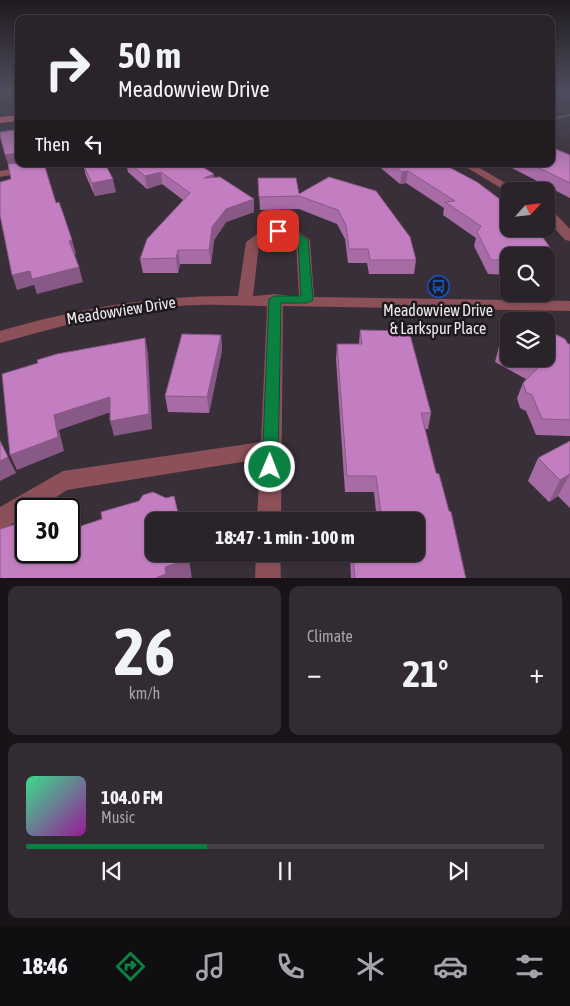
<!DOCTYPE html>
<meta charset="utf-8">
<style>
body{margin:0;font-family:"Asap Condensed",sans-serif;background:#332b32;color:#f1f3f6;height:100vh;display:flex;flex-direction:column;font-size:19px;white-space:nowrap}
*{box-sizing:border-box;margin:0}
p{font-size:16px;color:#a6a4a8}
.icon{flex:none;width:28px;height:28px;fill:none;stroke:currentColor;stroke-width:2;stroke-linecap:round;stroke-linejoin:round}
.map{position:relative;height:578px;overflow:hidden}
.sheet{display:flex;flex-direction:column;gap:8px;padding:8px;background:#181317;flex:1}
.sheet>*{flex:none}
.banner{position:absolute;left:15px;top:15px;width:540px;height:152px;border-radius:10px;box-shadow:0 1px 4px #0004,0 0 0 1px #474047;background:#2b232a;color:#f1f3f6;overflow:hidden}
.needle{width:32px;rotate:63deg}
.fabs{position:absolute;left:500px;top:182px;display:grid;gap:10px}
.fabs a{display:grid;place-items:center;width:55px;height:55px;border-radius:10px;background:#2b232a;box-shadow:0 1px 4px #0004,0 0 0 1px #474047;font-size:25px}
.speed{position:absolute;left:15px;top:498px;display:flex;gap:10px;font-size:25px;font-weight:700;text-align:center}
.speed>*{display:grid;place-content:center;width:65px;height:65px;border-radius:50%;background:#2b232a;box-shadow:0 1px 4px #0004,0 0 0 1px #474047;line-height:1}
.speed .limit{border:2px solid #111;border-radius:8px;background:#fff;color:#111}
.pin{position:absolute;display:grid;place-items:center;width:42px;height:42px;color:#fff;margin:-21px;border-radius:10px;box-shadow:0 2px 8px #0006}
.me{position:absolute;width:55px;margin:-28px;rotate:1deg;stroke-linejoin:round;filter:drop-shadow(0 0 4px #0008)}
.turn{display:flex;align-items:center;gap:18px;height:105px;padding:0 20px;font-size:22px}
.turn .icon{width:65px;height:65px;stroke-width:2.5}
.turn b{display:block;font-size:35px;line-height:42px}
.then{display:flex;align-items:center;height:48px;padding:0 20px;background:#0003;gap:10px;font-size:19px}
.big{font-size:38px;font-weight:700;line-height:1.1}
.sheet .tile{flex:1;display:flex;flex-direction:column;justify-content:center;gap:8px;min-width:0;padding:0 18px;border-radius:10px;background:#332b32}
.sheet .dial{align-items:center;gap:0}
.dial b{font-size:65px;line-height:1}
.song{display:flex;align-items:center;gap:15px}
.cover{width:60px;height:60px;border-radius:8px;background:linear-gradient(135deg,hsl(150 70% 55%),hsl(300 70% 35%))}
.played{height:5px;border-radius:2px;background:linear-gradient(90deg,#0b8043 35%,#474047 35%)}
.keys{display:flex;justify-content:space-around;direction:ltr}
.heat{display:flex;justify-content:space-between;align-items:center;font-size:28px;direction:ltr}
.sheet .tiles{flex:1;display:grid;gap:8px;grid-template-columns:1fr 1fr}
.tile:last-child{grid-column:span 2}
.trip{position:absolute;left:145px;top:512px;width:280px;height:50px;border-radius:10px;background:#2b232a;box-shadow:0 1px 4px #0004,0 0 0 1px #474047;font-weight:700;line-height:50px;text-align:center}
.dock{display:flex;height:80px;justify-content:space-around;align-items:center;background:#110e11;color:#a6a4a8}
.dock .icon{width:35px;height:35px}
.dock .on{color:#0b8043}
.dock b{font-size:22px;color:#f1f3f6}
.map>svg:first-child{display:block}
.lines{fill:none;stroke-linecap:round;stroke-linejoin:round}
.path{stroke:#7c747b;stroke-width:2;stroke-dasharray:3 1;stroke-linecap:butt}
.minor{fill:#8c5058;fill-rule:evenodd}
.major{fill:#e1667c;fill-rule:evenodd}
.wall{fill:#a76ca5}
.shaded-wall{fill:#885886}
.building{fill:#c27ec0;stroke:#885886}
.route{fill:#0b8043;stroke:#07532c}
.labels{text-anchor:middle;stroke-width:5;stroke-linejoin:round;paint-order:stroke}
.street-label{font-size:16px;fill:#eee8ed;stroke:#1d191d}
.poi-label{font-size:16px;fill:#eee8ed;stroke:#1d191d}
</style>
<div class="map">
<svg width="570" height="579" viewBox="0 0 570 579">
<rect width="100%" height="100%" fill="#392f38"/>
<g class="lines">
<path class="path" d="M551,119L570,115"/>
<path class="minor" d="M38,164H59L54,167L0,177V171Z
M461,164H473L519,191H509V193Z
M546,207L550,208L570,229V241L565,240L546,219Z
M278,227L296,230L310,240L314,297L570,301V311L283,306L281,521H257L260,459L67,490L38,509H26V516L0,531V507L63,471L261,442L267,306C244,306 221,304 198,305C130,307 65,325 0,343V331C78,308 157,295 238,296L246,242L260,232ZM285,235L296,241L299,297L275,294L253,296L259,244L274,236Z
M256,554H280L281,579H255Z"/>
<path class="major" d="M19,115V121L0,123V117Z"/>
</g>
<path class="wall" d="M570,155V198L504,164H551Z
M83,164L116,192L95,196L86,176Z
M126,164H198L254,212L226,222L214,240L211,264H180L178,273H143L140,259L183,200L162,184L147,189L128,172Z
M376,164H443L551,249L546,262V256H509V275L488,274L474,246L476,238L443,215L444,208L406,183L400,184Z
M329,177L416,260L414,274H369L367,263H348L345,239L337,224L299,209L260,210L258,178L299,194Z
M360,330L431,413L428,429H425L436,473L449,511L466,579H351L350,554H416V521H377L374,492H345L336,359L337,344H359Z
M221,335L222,350L209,413L168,412L165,396Z
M509,339V359H546L568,344H570V436L536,435L526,411L520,408L517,398L523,383L526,379L495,362L499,346Z
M570,441V508L558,496L549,502L528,481L538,458Z"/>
<path class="shaded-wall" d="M19,153V164L9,167L5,155Z
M408,171L406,183L400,184L402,172Z
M161,172L162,184L147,189L145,176Z
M214,174L215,186L204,178Z
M113,179L116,192L95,196L92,183Z
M254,199V212L226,222L214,240L211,264L209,250L212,227L226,209Z
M72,240L76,254L73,255L69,241Z
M551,249L546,262V256H542Z
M178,250L180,264L178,273L176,258Z
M79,267L83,282L37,294L34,285L17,290L12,275L30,271Z
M221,335L222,350L209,413L207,397Z
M145,338L148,353L152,429L114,436L110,421Z
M110,397L114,411L59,430L64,451L17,470L10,455L54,415Z
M8,457L16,473L0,481V461Z
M570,474L558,496L549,502L560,480Z
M189,559L192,579H153L165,567Z"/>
<path class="building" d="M19,129V153L5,155L0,136V132Z
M551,147L570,155V183L531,164H551Z
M19,163V164H44L56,203L59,202L65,219L72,240L69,241L79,267L32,279L30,271L12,275L0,215V182L11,179L8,164Z
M83,164H105L113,179L92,183Z
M130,164H198L214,174L204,178L220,177L254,199L226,209L212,227L209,250H178L176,258L140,259L147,239L190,193L161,172L145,176Z
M392,164H443L477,182L509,206V229H537L551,249L542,256H509V260H491L477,232L481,226L445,202L455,201L408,171L402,172Z
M329,177L376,191L410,237L416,260H370L368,249H349L346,225L338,210L299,196L259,197L258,178H296L299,194Z
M360,330L409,331L431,413H421L436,473L439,474L449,511L451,512L466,579H355L353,554H416V521H382L376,476H347L337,344H362Z
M546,333L555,334L565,339L568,344H570V420L542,419L532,395L526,392L523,383L539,367L523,359H546Z
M182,334L221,335L207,397L165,396Z
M145,338L149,414L110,421V397L54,415L58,437L10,455L2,374L38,363L37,360L57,354Z
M509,339V351L499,346Z
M0,441L8,457L0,461Z
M570,441V474L560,480L538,458Z
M153,492L166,498L174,496L180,521H154V554H187L189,559L165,567L166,574L153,579H0V529L26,521V551H69V530L102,519L101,512L139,501L143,495Z"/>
<linearGradient id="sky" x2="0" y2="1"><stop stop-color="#1f1a1f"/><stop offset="0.53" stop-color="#4e4d5e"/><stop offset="1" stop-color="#4e4d5e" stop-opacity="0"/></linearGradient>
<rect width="570" height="173" fill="url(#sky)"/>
<path class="route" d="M278,228L293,229L308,240L313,300L307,303H281L278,467L275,472L270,474L264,472L262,467L269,299L275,296H301L298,241L287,234L275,233L273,231Z"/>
<defs>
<symbol id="bus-ring" viewBox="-11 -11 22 22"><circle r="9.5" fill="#1d191d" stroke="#1a4fb4" stroke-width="1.5"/><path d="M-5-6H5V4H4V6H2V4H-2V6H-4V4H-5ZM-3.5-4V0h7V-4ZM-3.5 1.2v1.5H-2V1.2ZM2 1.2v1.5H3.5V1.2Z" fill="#1a4fb4"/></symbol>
</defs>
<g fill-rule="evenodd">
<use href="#bus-ring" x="426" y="274" width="25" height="25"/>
</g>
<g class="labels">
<g class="street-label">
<text transform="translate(121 310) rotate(-9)" y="6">Meadowview Drive</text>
</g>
<g class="poi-label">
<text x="438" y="316">Meadowview Drive<tspan x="438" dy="18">&amp; Larkspur Place</tspan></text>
</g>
</g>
</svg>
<div class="fabs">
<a><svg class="needle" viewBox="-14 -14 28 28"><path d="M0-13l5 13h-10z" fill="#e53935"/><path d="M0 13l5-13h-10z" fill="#a6a4a8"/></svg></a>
<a><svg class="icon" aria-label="search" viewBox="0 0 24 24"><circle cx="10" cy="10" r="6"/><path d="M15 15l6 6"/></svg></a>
<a><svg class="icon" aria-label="layers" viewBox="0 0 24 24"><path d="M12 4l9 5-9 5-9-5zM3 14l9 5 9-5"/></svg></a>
</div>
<div class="speed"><div class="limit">30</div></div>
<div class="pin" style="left:278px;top:231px;background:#d93025"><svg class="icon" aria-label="arrive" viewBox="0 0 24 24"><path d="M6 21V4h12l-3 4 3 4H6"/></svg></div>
<svg class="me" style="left:270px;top:467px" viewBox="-20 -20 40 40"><circle r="17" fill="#0b8043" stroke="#fff" stroke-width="3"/><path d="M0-11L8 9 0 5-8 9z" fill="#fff"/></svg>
<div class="trip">18:47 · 1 min · 100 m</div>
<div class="banner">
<div class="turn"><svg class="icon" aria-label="right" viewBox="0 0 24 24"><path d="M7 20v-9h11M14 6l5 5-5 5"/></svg><div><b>50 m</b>Meadowview Drive</div></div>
<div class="then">Then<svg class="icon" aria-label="left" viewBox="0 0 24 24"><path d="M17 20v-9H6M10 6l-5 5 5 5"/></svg></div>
</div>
</div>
<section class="sheet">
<div class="tiles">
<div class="tile dial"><b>26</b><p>km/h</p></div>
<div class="tile"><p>Climate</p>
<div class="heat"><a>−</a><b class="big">21°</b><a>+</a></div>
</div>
<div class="tile">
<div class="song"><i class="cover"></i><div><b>104.0 FM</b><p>Music</p></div></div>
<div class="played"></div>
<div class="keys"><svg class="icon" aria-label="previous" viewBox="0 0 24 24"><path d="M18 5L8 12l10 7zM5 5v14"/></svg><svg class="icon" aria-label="pause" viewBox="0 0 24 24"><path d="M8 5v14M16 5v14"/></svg><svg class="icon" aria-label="next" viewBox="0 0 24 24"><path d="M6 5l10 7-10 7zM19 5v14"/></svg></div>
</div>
</div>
</section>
<nav class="dock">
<b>18:46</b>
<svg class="icon on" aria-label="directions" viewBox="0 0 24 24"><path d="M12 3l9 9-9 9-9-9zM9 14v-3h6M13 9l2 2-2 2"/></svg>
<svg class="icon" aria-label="music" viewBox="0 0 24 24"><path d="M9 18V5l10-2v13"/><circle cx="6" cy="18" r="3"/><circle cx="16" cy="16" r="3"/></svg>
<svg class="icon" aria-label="phone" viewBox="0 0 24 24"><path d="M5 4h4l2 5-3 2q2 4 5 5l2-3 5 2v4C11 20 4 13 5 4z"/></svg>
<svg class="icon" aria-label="climate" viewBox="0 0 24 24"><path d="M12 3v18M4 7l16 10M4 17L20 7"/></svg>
<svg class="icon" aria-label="car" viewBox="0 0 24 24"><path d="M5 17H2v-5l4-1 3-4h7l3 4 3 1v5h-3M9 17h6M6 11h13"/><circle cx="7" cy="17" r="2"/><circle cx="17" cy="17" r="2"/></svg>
<svg class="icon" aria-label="filters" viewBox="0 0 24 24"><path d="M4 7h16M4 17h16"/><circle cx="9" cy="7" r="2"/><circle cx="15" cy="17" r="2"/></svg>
</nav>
